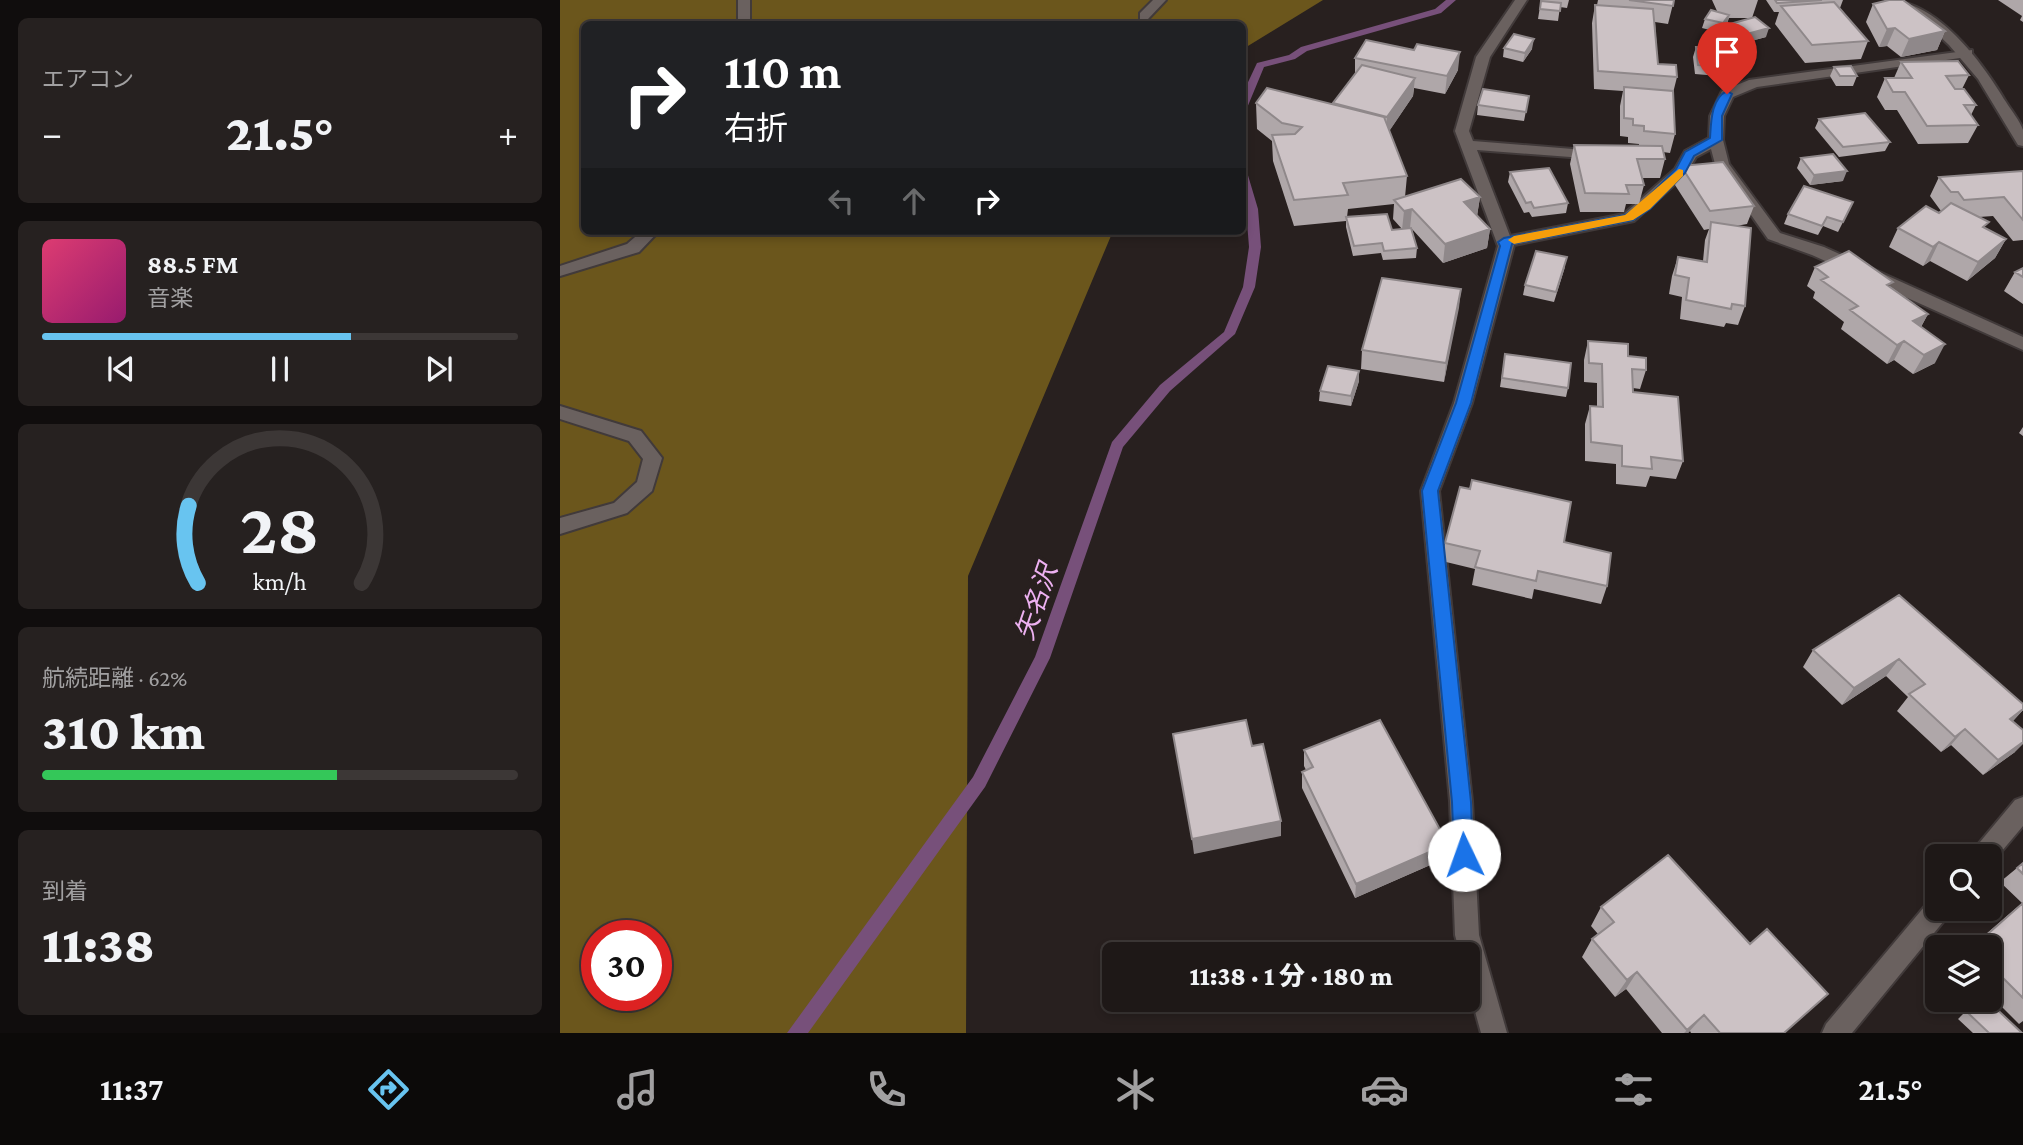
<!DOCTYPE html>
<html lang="ja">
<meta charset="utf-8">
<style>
body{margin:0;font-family:"Crimson Pro","Noto Sans JP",serif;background:#262120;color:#f1f3f6;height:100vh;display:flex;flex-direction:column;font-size:26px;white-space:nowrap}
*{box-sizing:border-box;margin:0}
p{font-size:23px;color:#a1a0a1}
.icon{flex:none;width:38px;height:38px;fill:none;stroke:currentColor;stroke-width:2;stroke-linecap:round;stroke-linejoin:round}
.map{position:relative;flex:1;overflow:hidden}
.drawer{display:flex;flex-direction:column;gap:18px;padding:18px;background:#100d0d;width:560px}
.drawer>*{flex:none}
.guide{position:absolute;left:21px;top:21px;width:665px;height:214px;border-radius:10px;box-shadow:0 4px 10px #0003,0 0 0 2px #3c3736;background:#202124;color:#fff;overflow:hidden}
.tools{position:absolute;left:1365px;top:844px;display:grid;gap:14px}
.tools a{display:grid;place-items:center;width:77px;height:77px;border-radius:10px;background:#1e1817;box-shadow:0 4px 10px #0003,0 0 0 2px #3c3736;font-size:35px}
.speed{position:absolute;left:21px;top:920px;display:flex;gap:14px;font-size:35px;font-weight:700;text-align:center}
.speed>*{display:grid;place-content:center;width:91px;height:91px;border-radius:50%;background:#1e1817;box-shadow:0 4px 10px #0003,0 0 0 2px #3c3736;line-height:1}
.speed .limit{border:10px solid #d22;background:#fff;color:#111}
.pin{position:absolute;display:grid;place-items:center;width:60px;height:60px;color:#fff;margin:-72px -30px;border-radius:50% 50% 50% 0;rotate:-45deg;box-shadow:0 0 7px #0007}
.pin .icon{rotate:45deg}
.me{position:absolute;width:77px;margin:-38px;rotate:357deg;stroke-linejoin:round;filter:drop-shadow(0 0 5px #0008)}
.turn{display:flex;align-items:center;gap:24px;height:147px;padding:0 28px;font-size:32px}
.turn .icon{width:91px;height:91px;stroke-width:2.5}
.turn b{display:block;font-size:49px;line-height:60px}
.lanes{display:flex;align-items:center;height:66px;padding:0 28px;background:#0003;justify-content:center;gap:35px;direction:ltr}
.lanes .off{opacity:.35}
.big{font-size:52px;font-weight:800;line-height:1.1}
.drawer .widget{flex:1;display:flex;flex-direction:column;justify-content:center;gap:10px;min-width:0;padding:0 24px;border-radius:10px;background:#262120}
.drawer .dial{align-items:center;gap:0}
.dial svg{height:182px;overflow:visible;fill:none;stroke:#3c3736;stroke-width:7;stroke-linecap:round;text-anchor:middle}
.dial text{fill:#f1f3f6;stroke:none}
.song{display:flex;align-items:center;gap:21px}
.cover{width:84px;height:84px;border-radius:10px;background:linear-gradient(135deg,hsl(340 70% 55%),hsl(320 70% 35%))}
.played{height:7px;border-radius:4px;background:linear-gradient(90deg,#68c4f0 65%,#3c3736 65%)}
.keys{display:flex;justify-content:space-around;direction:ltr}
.heat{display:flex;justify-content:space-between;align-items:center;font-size:38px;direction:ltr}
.charge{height:10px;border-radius:5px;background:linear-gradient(90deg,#34c759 62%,#3c3736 0)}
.trip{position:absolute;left:542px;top:942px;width:378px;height:70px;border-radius:10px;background:#1e1817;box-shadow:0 4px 10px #0003,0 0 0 2px #3c3736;font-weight:800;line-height:70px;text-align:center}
.dock{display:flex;height:112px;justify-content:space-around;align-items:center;background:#0c0a09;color:#a1a0a1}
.dock .icon{width:49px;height:49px}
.dock .selected{color:#68c4f0}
.dock b{font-size:32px;color:#f1f3f6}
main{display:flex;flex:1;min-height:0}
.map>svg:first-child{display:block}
.forest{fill:#6b561c;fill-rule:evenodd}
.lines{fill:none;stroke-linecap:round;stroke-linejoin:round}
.stream{fill:#77507a;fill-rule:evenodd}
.service-casing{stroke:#413a3a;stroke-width:4}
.minor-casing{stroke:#413a3a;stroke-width:4}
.secondary-casing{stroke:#413a3a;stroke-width:4}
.service{fill:#6a615f;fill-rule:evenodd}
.minor{fill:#6a615f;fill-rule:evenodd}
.secondary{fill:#6a615f;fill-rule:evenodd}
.wall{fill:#afa7a9;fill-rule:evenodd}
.shaded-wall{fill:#8f888a}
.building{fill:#ccc2c5;stroke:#8f888a;stroke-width:2}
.route{fill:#1a73e8;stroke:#114b97;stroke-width:2}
.slow{fill:#f59e0b}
.labels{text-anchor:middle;stroke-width:7;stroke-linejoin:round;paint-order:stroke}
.water-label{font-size:26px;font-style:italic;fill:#edb1f1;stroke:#28201f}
</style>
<main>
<section class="drawer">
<div class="widget"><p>エアコン</p>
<div class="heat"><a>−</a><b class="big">21.5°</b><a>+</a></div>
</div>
<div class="widget">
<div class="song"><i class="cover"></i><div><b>88.5 FM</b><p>音楽</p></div></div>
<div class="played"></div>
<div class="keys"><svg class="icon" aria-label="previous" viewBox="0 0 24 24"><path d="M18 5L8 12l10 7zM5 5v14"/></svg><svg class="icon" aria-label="pause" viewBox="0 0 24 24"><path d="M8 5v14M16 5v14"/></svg><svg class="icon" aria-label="next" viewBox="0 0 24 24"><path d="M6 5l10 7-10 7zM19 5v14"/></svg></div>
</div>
<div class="widget dial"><svg viewBox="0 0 100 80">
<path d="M14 69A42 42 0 1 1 86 69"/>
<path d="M14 69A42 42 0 0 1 10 35" stroke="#68c4f0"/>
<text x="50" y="56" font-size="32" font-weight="700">28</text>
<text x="50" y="72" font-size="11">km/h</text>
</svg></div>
<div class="widget"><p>航続距離 · 62%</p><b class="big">310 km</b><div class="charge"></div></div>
<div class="widget"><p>到着</p><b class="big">11:38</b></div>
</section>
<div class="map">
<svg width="1463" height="1033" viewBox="0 0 1463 1033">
<rect width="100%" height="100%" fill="#28201f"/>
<path class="forest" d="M0,0H763L683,49L682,24H24V231H553L408,576L406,1033H0ZM37,936H96V996H37Z"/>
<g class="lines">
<path class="stream" d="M886,0H896L881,13L747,51L735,59L704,67L687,108L682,111V95L697,63L729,55L741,47L875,9Z
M682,169L687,172L698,209L701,247L695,287L675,334L610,391L563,447L490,658L425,787L248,1033H227L413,777L475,657L552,442L600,385L664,332L683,287L689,247L686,209L682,194Z"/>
<defs>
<path id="service" d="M178,0H190V24H178Z
M82,231H99L79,252L0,276V266L67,244Z
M0,406L81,431L102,458L92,491L67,513L0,534V518L54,503L77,482L83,459L69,441L0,419Z"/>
<path id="minor" d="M593,0H606L588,19H580V13Z
M955,0H967L930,57L909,131L913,141L1037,151L1044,155L1037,159L917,150L950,236L1064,214L1115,169L1125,151L1149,138L1150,116L1162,91L1189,80L1412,50V56L1407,57L1197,87L1173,97L1164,116L1163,140L1169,164L1220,233L1264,247L1463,337V350L1252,255L1208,239L1155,164L1151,149L1136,157L1126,174L1074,221L954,245L912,403L879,491L912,801L919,935L947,1033H921L908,986V954H900L895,935L890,801L861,491L894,403L938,246L895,131L916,57Z
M1463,797V826L1431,864L1430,856H1411L1415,848L1455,800Z
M1377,897V908H1391L1388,916L1292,1033H1262L1266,1024L1370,900Z"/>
<path id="secondary" d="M1326,0C1377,0 1422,62 1446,102C1451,110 1460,121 1463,130C1463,134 1463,142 1463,146L1458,145L1418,79L1389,45L1372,29Z"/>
</defs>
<use href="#service" class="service-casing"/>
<use href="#minor" class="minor-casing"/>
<use href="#secondary" class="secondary-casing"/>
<use href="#service" class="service"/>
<use href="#minor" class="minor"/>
<use href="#secondary" class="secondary"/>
</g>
<path class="wall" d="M981,0H1009L1007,8L1000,7L998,21L978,19Z
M1038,0H1114L1108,24L1095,22L1098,64L1117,77L1113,93L1115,134L1110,153L1103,152L1105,159L1100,178H1082L1084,185L1079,204H1066L1064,212H1020L1010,164L1014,145L1079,146V144L1068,143V137L1060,136V106L1063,91L1034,89L1032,23L1035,5H1037Z
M1152,0H1198L1192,18L1206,37L1191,41L1189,47L1179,50L1168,42L1170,35L1168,33L1170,24L1191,18H1169L1167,24L1161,33L1142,28L1145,19L1157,11Z
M1206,0H1283L1280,8L1308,41L1301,59L1245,63L1215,24L1219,12H1214Z
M1438,0H1463V22L1460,20L1462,16Z
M1313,4L1385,31L1377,50L1341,57L1327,46L1319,47L1306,22Z
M1136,47L1165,56L1173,67L1170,77L1135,74L1133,57Z
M944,48L972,49L963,62L943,57Z
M795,58L898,70L885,94L854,88L853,96L829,131L847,176L845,197H920L917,216L930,229L927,248L883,263L852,229L857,248L856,258L823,260L821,253L793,256L786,227V221L734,226L713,161L712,141L697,129L696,103L773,104L795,75ZM834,204L833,219L842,229L832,230L787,217L788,209Z
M1341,62L1409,75L1402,89L1416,105L1411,115L1418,125L1408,143L1358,144L1337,110H1325L1317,97L1325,78H1334Z
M1274,67L1297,76L1293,86H1276L1270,76Z
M969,96L964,121L917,115L918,105Z
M1259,119L1330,142L1325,151L1279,157L1255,128Z
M1241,158L1283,181L1250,185L1237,168Z
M1121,166L1194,206L1187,224L1176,226L1185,306L1178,325L1166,323L1164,327L1120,319L1122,297L1109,294L1112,276L1118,257L1143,261L1145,240L1149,229L1144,230L1115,185Z
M1463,171V240L1453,241L1433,216L1419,217L1425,228L1446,239L1435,258L1407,281L1370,261L1363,266L1329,247L1338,228L1381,211L1370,196L1379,177Z
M950,172L1008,203L1006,213L972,217L969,212L964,213L948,182Z
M1293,202L1278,232L1263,226L1258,235L1224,224L1228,214Z
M1005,267L994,302L963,295L965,285Z
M1255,267L1331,287L1368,314L1361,327L1375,363L1353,374L1334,360L1327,364L1281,329L1284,322L1253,298L1255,292L1247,286Z
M1463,268V304L1444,291L1455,272Z
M901,289L884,382L801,369L802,350Z
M1028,341L1068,356L1086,370L1080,389L1073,388V392L1123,461L1116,479L1090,476L1086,487L1056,484V464L1025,461V424L1030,406L1037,407V383L1024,382V360Z
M945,354L1008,388L1006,397L940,387Z
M799,371V381L791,406L759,401L760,391Z
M1463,427V436L1459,433Z
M1004,542L1047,586L1041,604L974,589L972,599L912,585L915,569L882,561L885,543Z
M1339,595L1463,704V710L1453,721L1455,752L1423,775L1391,745L1381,752L1337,711L1348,697L1326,676L1282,705L1243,667L1253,650Z
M744,750L884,859L795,898L742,788V772L746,770L744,766Z
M1463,863V1021L1459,1024L1430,995V947H1411L1462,903L1440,882Z
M1041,907L1224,1033H1131L1130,1031L1128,1033H1102L1066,989L1055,997L1022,957L1032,939L1038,934L1031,926Z
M1418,999H1426L1462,1033H1413L1398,1019Z"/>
<path class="shaded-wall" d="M1169,15L1167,24L1161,33L1163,23Z
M1209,28L1206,37L1191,41L1189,47L1179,50L1182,41L1187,34Z
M1335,28L1327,46L1319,47L1327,29Z
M1385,31L1377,50L1341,57L1349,39Z
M974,39L972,49L963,62L965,53Z
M900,52L898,70L885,94L887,76Z
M855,78L853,96L826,136L827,117Z
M1287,171L1283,181L1250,185L1254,175Z
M920,197L917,216L904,202Z
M852,209L850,228L842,230L844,211Z
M930,229L927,248L883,263L885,244Z
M1446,239L1435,258L1407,281L1418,262Z
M1379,242L1370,261L1363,266L1373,247Z
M901,289L899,308L884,382L886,363Z
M1368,314L1358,332L1353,321Z
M1344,341L1334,360L1327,364L1337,345Z
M1385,344L1375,363L1353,374L1364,355Z
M799,371V381L791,406V396Z
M1339,659L1326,676L1282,705L1294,688Z
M1463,709V710L1451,723L1450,719Z
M1405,729L1391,745L1381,752L1395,737Z
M1463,742V744L1455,752L1423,775L1438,760Z
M721,821V836L634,854L632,839Z
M888,844L884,859L795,898L796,884Z
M1077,972L1066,989L1055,997L1067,980Z
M1144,1015L1128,1033H1124L1127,1030Z"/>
<path class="building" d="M1069,0H1114L1113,6Z
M1215,0H1262L1217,3Z
M1329,0H1343L1385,31L1349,39L1335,28L1327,29L1313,4Z
M981,1L1001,3L1000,11L980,9Z
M1274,2L1308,41L1252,45L1221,6Z
M1035,5L1093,9L1098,64L1116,65L1117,77L1038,71Z
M1151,10L1169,15L1163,23L1145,19Z
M1195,17L1209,28L1187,34L1192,38L1182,41L1171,33L1179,30L1170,24Z
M954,34L974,39L965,53L944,48Z
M806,40L854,50L857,44L900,52L887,76L795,58Z
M1136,47L1164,49L1165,56H1172L1173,67L1138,65Z
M1398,61L1409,75L1386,76L1395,89H1404L1416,105H1404L1418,125L1367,126L1345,92H1333L1325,78H1352L1341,62Z
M802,65L855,78L827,117L773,103Z
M1291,66L1297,76H1280L1274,67Z
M1064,87L1113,91L1115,134L1084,131V126L1073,125V119L1064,118Z
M707,88L824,117L847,176L783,183L788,195L734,200L712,135L735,134L742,127L722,123L696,103Z
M923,89L969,96L966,112L918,105Z
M1305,113L1330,142L1283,147L1259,119Z
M1014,145L1102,146L1105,159H1077L1084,185H1066L1069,194L1025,193Z
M1273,154L1287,171L1254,175L1241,158Z
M1163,162L1194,206L1150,211L1121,166Z
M989,168L1008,203L974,208L971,202L966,203L950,172Z
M1463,171V220L1444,197L1404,200L1398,192H1391L1379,177Z
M901,179L920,197L904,202L930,229L885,244L852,209L844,211L834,200Z
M1244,186L1293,202L1283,222L1267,217L1262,226L1228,214Z
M1391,203L1429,222L1423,227L1446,239L1418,262L1379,242L1373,247L1338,228L1366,206L1379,213Z
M827,214L832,230L851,228L857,248L824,251L822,243L794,246L786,217Z
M1151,222L1191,228L1185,306L1172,304L1171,309L1126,300L1129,278L1115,275L1118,257L1147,262Z
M976,251L1007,257L996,292L965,285Z
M1289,251L1333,282L1327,285L1368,314L1353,321L1385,344L1364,355L1344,341L1337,345L1290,310L1298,306L1261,280L1268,277L1255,267Z
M1463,268V277L1455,272Z
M822,278L901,289L886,363L802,350Z
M1028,341L1068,344V356L1086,358V370L1072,369L1073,392L1118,397L1123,461L1091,457L1092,469L1062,466V446L1031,442L1030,406L1043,407L1042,364L1029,363Z
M945,354L1011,363L1008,388L942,378Z
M768,366L799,371L791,396L760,391Z
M912,480L1011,502L1004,542L1051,553L1047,586L978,571L976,581L915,567L920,551L885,543L900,487L910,489Z
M1339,595L1463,704V709L1450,719L1463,730V742L1438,760L1405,729L1395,737L1349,694L1365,684L1339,659L1294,688L1253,650Z
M686,720L692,746L703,744L721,821L632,839L613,734Z
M820,720L888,844L796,884L742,772L753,767L744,750Z
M1108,855L1190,944L1207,929L1268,994L1224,1033H1160L1144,1015L1127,1030L1077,972L1067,980L1032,939L1054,922L1041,907Z
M1463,863V874L1457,868Z
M1463,903V998L1430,965V947H1413Z
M1419,999H1426L1462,1033H1429L1407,1012Z"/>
<path class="route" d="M1167,91L1172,94L1162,116V140L1134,156L1125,173L1090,209L1073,220L952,244L911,403L878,491L911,802L913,855L911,862L904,864L897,862L894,855L892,802L862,491L896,403L940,246L938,242L944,238L1065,215L1081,204L1116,169L1125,152L1150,138C1151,123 1151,98 1167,91Z"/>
<path class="slow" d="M1119,169L1123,170V176L1090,209L1073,220L954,244L948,240L954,236L1065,215Z"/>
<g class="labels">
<g class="water-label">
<text transform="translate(476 602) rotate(-71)" y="9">矢名沢</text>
</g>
</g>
</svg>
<div class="tools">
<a><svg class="icon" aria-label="search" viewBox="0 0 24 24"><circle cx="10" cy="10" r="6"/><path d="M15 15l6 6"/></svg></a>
<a><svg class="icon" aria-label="layers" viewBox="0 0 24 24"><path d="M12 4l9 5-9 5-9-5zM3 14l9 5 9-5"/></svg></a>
</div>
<div class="speed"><div class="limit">30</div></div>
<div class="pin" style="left:1167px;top:94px;background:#d93025"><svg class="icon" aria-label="arrive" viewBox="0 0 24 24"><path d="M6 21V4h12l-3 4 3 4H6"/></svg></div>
<svg class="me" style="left:904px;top:855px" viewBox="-20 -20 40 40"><circle r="19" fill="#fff"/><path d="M0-13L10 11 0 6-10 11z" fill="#1a73e8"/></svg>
<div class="trip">11:38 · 1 分 · 180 m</div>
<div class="guide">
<div class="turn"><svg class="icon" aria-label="right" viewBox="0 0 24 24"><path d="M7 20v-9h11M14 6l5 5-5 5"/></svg><div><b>110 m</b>右折</div></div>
<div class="lanes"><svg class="icon off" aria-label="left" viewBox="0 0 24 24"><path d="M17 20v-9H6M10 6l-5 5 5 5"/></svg><svg class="icon off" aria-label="ahead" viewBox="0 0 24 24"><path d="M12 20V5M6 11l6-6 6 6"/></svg><svg class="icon" aria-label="right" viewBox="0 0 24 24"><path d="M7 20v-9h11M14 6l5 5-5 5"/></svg></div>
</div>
</div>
</main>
<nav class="dock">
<b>11:37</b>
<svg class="icon selected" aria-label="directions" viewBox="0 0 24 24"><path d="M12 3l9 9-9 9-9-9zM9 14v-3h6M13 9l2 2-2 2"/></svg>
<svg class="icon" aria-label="music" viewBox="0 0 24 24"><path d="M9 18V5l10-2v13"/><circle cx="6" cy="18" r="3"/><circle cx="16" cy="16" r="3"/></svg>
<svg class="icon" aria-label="phone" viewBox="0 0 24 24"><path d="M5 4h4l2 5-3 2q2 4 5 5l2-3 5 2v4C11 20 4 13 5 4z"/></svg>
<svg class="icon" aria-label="climate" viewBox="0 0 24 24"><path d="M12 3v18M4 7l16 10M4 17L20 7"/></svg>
<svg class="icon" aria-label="car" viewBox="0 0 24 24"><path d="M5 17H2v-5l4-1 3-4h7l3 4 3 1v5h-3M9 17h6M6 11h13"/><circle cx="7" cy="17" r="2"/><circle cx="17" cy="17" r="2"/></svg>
<svg class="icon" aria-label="filters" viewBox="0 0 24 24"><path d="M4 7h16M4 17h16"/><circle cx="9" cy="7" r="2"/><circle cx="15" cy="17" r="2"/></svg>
<b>21.5°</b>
</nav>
